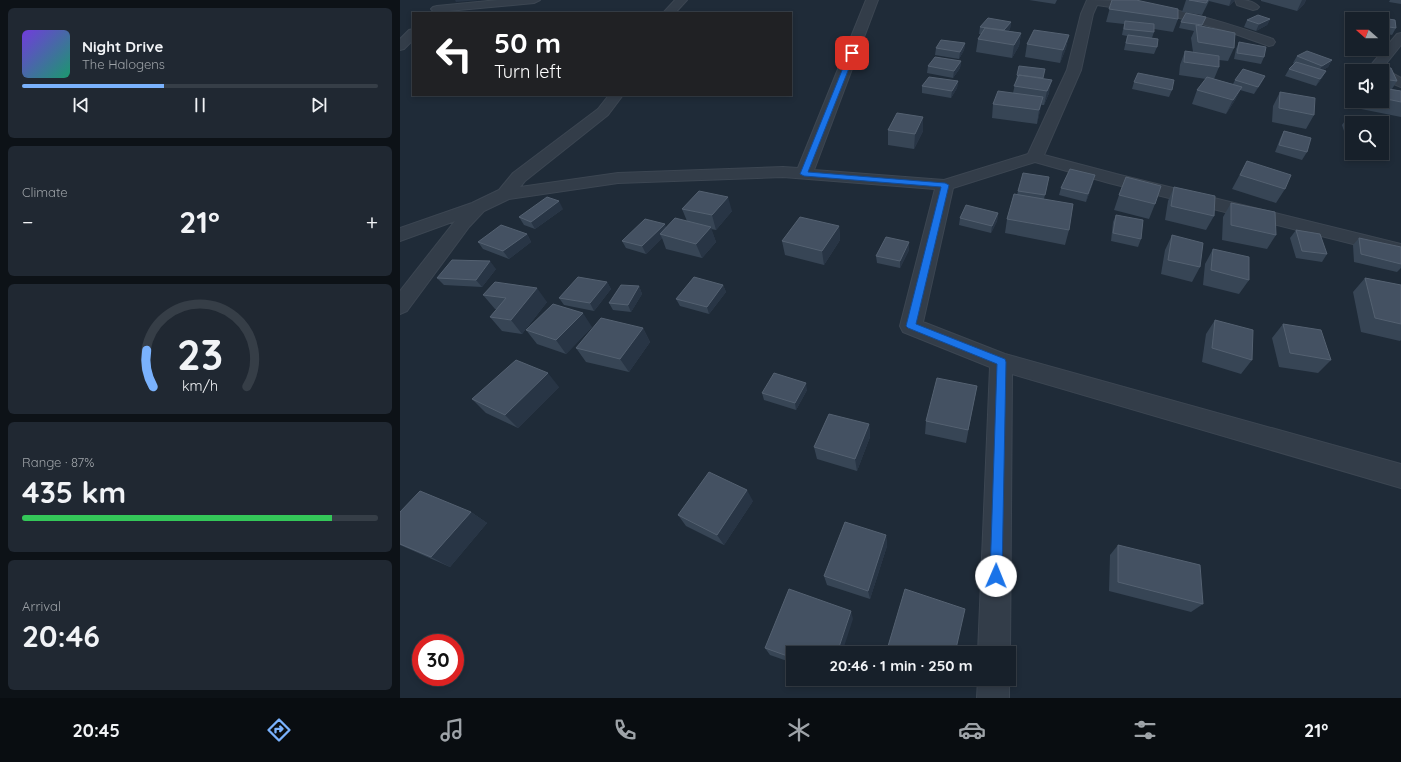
<!DOCTYPE html>
<meta charset="utf-8">
<style>
body{margin:0;font-family:Quicksand,sans-serif;background:#202832;color:#f1f3f6;height:100vh;display:flex;flex-direction:column;font-size:15px;white-space:nowrap}
*{box-sizing:border-box;margin:0}
p{font-size:13px;color:#9ea3a8}
.icon{flex:none;width:22px;height:22px;fill:none;stroke:currentColor;stroke-width:2;stroke-linecap:round;stroke-linejoin:round}
.map{position:relative;flex:1;overflow:hidden}
.details{display:flex;flex-direction:column;gap:8px;padding:8px;background:#0d1217;width:400px}
.details>*{flex:none}
.banner{position:absolute;left:12px;top:12px;width:380px;height:84px;border-radius:0px;box-shadow:0 2px 6px #0003,0 0 0 1px #363e47;background:#202124;color:#fff;overflow:hidden}
.needle{width:26px;rotate:291deg}
.buttons{position:absolute;left:945px;top:12px;display:grid;gap:8px}
.buttons a{display:grid;place-items:center;width:44px;height:44px;border-radius:0px;background:#17202a;box-shadow:0 2px 6px #0003,0 0 0 1px #363e47;font-size:20px}
.speed{position:absolute;left:12px;top:634px;display:flex;gap:8px;font-size:20px;font-weight:700;text-align:center}
.speed>*{display:grid;place-content:center;width:52px;height:52px;border-radius:50%;background:#17202a;box-shadow:0 2px 6px #0003,0 0 0 1px #363e47;line-height:1}
.speed .limit{border:6px solid #d22;background:#fff;color:#111}
.pin{position:absolute;display:grid;place-items:center;width:34px;height:34px;color:#fff;margin:-17px;border-radius:8px;box-shadow:0 2px 6px #0006}
.me{position:absolute;width:44px;margin:-22px;rotate:1deg;stroke-linejoin:round;filter:drop-shadow(0 0 3px #0008)}
.turn{display:flex;align-items:center;gap:14px;height:84px;padding:0 16px;font-size:18px}
.turn .icon{width:52px;height:52px;stroke-width:2.5}
.turn b{display:block;font-size:28px;line-height:34px}
.big{font-size:30px;font-weight:700;line-height:1.1}
.details .card{flex:1;display:flex;flex-direction:column;justify-content:center;gap:6px;min-width:0;padding:0 14px;border-radius:6px;background:#202832}
.details .dial{align-items:center;gap:0}
.dial svg{height:104px;overflow:visible;fill:none;stroke:#363e47;stroke-width:7;stroke-linecap:round;text-anchor:middle}
.dial text{fill:#f1f3f6;stroke:none}
.song{display:flex;align-items:center;gap:12px}
.cover{width:48px;height:48px;border-radius:6px;background:linear-gradient(135deg,hsl(260 70% 55%),hsl(160 70% 35%))}
.played{height:4px;border-radius:2px;background:linear-gradient(90deg,#7ab2fd 40%,#363e47 40%)}
.keys{display:flex;justify-content:space-around;direction:ltr}
.heat{display:flex;justify-content:space-between;align-items:center;font-size:22px;direction:ltr}
.charge{height:6px;border-radius:3px;background:linear-gradient(90deg,#34c759 87%,#363e47 0)}
.trip{position:absolute;left:386px;top:646px;width:230px;height:40px;border-radius:0px;background:#17202a;box-shadow:0 2px 6px #0003,0 0 0 1px #363e47;font-weight:700;line-height:40px;text-align:center}
.menu{display:flex;height:64px;justify-content:space-around;align-items:center;background:#090d11;color:#9ea3a8}
.menu .icon{width:28px;height:28px}
.menu .on{color:#7ab2fd}
.menu b{font-size:18px;color:#f1f3f6}
main{display:flex;flex:1;min-height:0}
.map>svg:first-child{display:block}
.lines{fill:none;stroke-linecap:round;stroke-linejoin:round}
.street-casing{stroke:#3c4652;stroke-width:2}
.street{fill:#333d49;fill-rule:evenodd}
.wall{fill:#374555}
.shaded-wall{fill:#283545}
.building{fill:#445162;stroke:#546171}
.route{fill:#1a73e8;stroke:#114b97}
</style>
<main>
<section class="details">
<div class="card">
<div class="song"><i class="cover"></i><div><b>Night Drive</b><p>The Halogens</p></div></div>
<div class="played"></div>
<div class="keys"><svg class="icon" aria-label="previous" viewBox="0 0 24 24"><path d="M18 5L8 12l10 7zM5 5v14"/></svg><svg class="icon" aria-label="pause" viewBox="0 0 24 24"><path d="M8 5v14M16 5v14"/></svg><svg class="icon" aria-label="next" viewBox="0 0 24 24"><path d="M6 5l10 7-10 7zM19 5v14"/></svg></div>
</div>
<div class="card"><p>Climate</p>
<div class="heat"><a>−</a><b class="big">21°</b><a>+</a></div>
</div>
<div class="card dial"><svg viewBox="0 0 100 80">
<path d="M14 69A42 42 0 1 1 86 69"/>
<path d="M14 69A42 42 0 0 1 9 41" stroke="#7ab2fd"/>
<text x="50" y="56" font-size="32" font-weight="700">23</text>
<text x="50" y="72" font-size="11">km/h</text>
</svg></div>
<div class="card"><p>Range · 87%</p><b class="big">435 km</b><div class="charge"></div></div>
<div class="card"><p>Arrival</p><b class="big">20:46</b></div>
</section>
<div class="map">
<svg width="1001" height="698" viewBox="0 0 1001 698">
<rect width="100%" height="100%" fill="#1f2b38"/>
<g class="lines">
<defs>
<path id="street" d="M98,0H140L134,3L37,12L33,11L31,9L33,7L37,6Z
M275,0H287L275,13H263Z
M466,0H478L414,170L544,180L628,154L667,70L681,14L687,0C751,0 814,18 873,39L875,42L873,45L869,46L824,30L772,16L697,5L693,14L681,70L644,155L720,175L1001,244V256L709,183L635,162L553,188L523,322L605,354L1001,464V488L612,374L610,653L609,655V653H578L590,367L503,332L500,326L535,189L383,177L218,183L109,199L84,211L69,227L7,311L0,314V291L55,221L0,241V228L72,203L99,190L113,173L198,109L209,95H223L208,115L125,181L120,187L218,173L383,167L398,168Z
M835,0C844,0 853,0 859,7L857,9L853,10L837,5Z
M13,29V40L4,49L0,50V39L9,30Z
M1001,33V45L985,65L988,71L1001,78V87L982,79V71H974L971,65L997,34Z
M609,676V698H577L578,679H609Z"/>
</defs>
<use href="#street" class="street-casing"/>
<use href="#street" class="street"/>
</g>
<path class="wall" d="M629,0H657L655,4Z
M712,0L778,19L773,32L754,29V32L752,38L757,47L754,54L724,50L727,36L722,35L724,24L706,22Z
M786,0H835L829,6L809,1L802,15L782,12Z
M861,0H906L904,4L897,11L861,1Z
M990,0H1001V4L989,2Z
M962,15L995,20L996,28L992,35L982,33V19H960Z
M806,17L802,26L834,48L828,61L819,60V67L814,79L833,84L835,80L865,76L862,82L854,94L840,90L835,100L826,114L792,104L797,90L806,79L779,75L780,65L785,51L793,52L791,38L794,31L779,28L781,22Z
M870,19L867,25L856,31L844,27L847,20Z
M611,22L610,29L608,31L621,33L619,46L612,58L576,52L578,39L581,34H579L580,27Z
M669,35L666,48L660,63L625,57L627,44Z
M839,42L864,57L861,64L834,59L836,49Z
M565,43L564,50L559,59L535,55L536,48Z
M897,56L932,60L928,67L923,70L926,71L922,78L916,86L885,76L889,69L894,64L893,63Z
M561,61L560,68L553,78L527,73L528,66Z
M956,64L991,68L997,81L992,89L1001,91V117L951,107L950,97L952,94V101H982V71H952V90L947,77Z
M617,75L643,78L649,93L644,105H641L637,124L592,118L593,104L613,93Z
M558,81L557,88L551,98L522,93V86Z
M734,82L772,90L769,97L732,89Z
M880,92L914,115L906,129L872,122L873,106Z
M947,118L952,123V138L946,137L942,125Z
M982,123L987,136L982,143Z
M488,130L523,131L514,149L488,145Z
M884,131L907,152L902,160L875,152L880,139Z
M847,161L885,189L876,203L832,189Z
M649,177L644,199L669,230L665,245L605,233L607,219L617,195L618,191Z
M693,183L686,202L659,195L661,188Z
M774,187L814,216L806,230L765,220L768,201Z
M719,195L755,204L749,219L714,210Z
M831,203L876,235L867,249L822,240L823,217Z
M163,209L135,229L124,225L119,217Z
M282,209L332,211L316,230L311,229L316,242L302,258L266,249L262,238L246,254L226,248L222,241L287,221Z
M598,213L597,221L591,233L559,225L560,218Z
M716,215L741,239L738,247L711,241L713,222Z
M439,226L440,240L424,265L385,255L382,241Z
M896,230L927,254L922,262L896,258L890,238Z
M127,234L131,242L109,259L83,249L78,242Z
M772,235L800,267L792,282L761,274L765,250Z
M959,238L1001,247V268L997,272L954,262L953,245Z
M813,249L849,280L839,294L803,285L805,264Z
M509,250L500,268L477,263L476,256Z
M96,269L82,287L44,285L37,278Z
M965,278L1001,285V340L1000,341L961,332L953,292Z
M207,282L211,289L194,311L164,305L159,298Z
M323,285L326,292L309,314L280,306L276,299Z
M239,286L242,294L231,312L213,310L209,303Z
M83,295L147,302L122,334L102,331L90,317L97,309H95Z
M815,320L852,360L841,374L802,362L806,334Z
M883,324L931,360L918,373L879,367L872,338Z
M192,327L166,354L137,344L126,330Z
M243,328L250,342L229,372L186,362L176,348Z
M577,386L566,443L525,434L526,421Z
M159,387L118,428L86,413L72,399Z
M407,390L396,410L364,400L362,393Z
M469,424L470,437L457,471L417,459L414,447Z
M353,501L324,545L286,526L278,515Z
M0,512H71L87,523L50,567L0,545Z
M486,535L487,546L470,599L427,585L424,576Z
M718,545L803,604L791,612L709,591L710,555Z
M453,619L393,653V663L370,655L365,648Z"/>
<path class="shaded-wall" d="M55,0H81L56,2Z
M831,0H835L829,6Z
M902,0H906L904,4L897,11Z
M870,19L867,25L856,31L859,24Z
M611,22L610,29L602,38L603,32Z
M621,33L619,46L612,58L614,45Z
M669,35L666,48L660,63L663,50Z
M565,43L564,50L559,59L560,52Z
M932,60L928,67L918,73L922,66Z
M561,61L560,68L553,78L554,71Z
M926,71L922,78L916,86L920,79Z
M865,76L862,82L854,94L858,87Z
M652,80L649,93L644,105L647,91Z
M558,81L557,88L551,98L552,91Z
M842,87L835,100L826,114L833,100Z
M643,97L640,111L637,124L639,110Z
M523,117V131L514,149L515,134Z
M695,175L693,183L686,202L688,194Z
M328,197L332,211L316,230L312,215Z
M159,201L163,209L135,229L131,222Z
M598,213L597,221L591,233L592,226Z
M265,224L268,231L260,234L262,238L246,254L242,246Z
M439,226L440,240L424,265L422,251Z
M311,227L316,242L302,258L296,244Z
M127,234L131,242L109,259L103,251Z
M509,242V250L500,268V261Z
M90,261L96,269L82,287L76,280Z
M207,282L211,289L194,311L190,303Z
M323,285L326,292L309,314L307,307Z
M239,286L242,294L231,312L228,305Z
M137,288L147,302L122,334L111,320Z
M183,313L192,327L166,354L156,340Z
M243,328L250,342L229,372L220,359Z
M148,373L159,387L118,428L105,415Z
M406,383L407,390L396,410L395,403Z
M469,424L470,437L457,471L455,459Z
M347,490L353,501L324,545L317,535Z
M71,512L87,523L50,567L31,557Z
M486,535L487,546L470,599L468,591Z
M451,611L453,619L442,653H437Z"/>
<path class="building" d="M712,0H736L778,9V19L709,9Z
M789,0H808L806,3Z
M786,13L806,17L802,25L781,22Z
M858,15L870,19L859,24L847,20Z
M962,15L995,20L996,28L982,26V19H962Z
M588,18L611,22L604,30L580,27Z
M725,21L754,24V32L724,29Z
M796,25L835,33L834,48L798,42Z
M585,28L621,33L614,45L578,39Z
M634,30L669,35L663,50L627,44Z
M728,35L758,39L757,47L726,43Z
M541,40L565,43L560,52L536,48Z
M839,42L866,47L864,57L837,53Z
M785,51L819,56V67L784,62Z
M907,51L932,60L922,66L897,56Z
M535,57L561,61L554,71L528,66Z
M896,62L926,71L920,79L889,69Z
M956,64L991,68L997,81L982,79V71H958Z
M619,66L645,69L643,78L619,75L618,76L617,75Z
M843,69L865,76L858,87L835,80Z
M738,73L774,80L772,90L734,82Z
M619,75L652,80L647,91L614,86Z
M529,77L558,81L552,91L522,86Z
M807,77L842,87L833,100L797,90Z
M982,88L1001,91V102L982,98Z
M598,91L643,97L639,110L593,104Z
M880,92L915,98L914,115L879,108Z
M497,113L523,117L515,134L488,130Z
M947,118L980,123H952V130H951Z
M982,123H983L987,136L982,135Z
M884,131L911,138L907,152L879,145Z
M847,161L891,175L885,189L840,175Z
M670,169L695,175L688,194L661,188Z
M623,173L649,177L645,195L618,191Z
M726,177L761,186L755,204L719,195Z
M774,187L815,196L814,216L771,206Z
M299,191L328,197L312,215L282,209Z
M614,194L673,204L669,230L607,219Z
M147,197L159,201L131,222L119,217Z
M831,203L875,212L876,235L831,225Z
M566,205L598,213L592,226L560,218Z
M716,215L743,220L741,239L713,233Z
M400,217L439,226L422,251L382,241Z
M275,218L311,227L296,244L260,234Z
M245,219L265,224L242,246L222,241Z
M101,225L127,234L103,251L78,242Z
M896,230L920,234L927,254L902,251Z
M772,235L803,243L800,267L768,260Z
M486,237L509,242L500,261L476,256Z
M959,238L1001,247V264L961,254Z
M813,249L849,257V280L811,270Z
M52,260L90,261L76,280L37,278Z
M178,277L207,282L190,303L159,298Z
M294,277L323,285L307,307L276,299Z
M965,278L1001,285V324L975,318Z
M95,282L137,288L111,320L90,317L106,298L83,295Z
M221,285L239,286L228,305L209,303Z
M153,304L183,313L156,340L126,330Z
M201,318L243,328L220,359L176,348Z
M815,320L853,330L852,360L812,348Z
M883,324L921,330L931,360L890,353Z
M116,360L148,373L105,415L72,399Z
M374,373L406,383L395,403L362,393Z
M537,378L577,386L568,430L526,421Z
M429,414L469,424L455,459L414,447Z
M309,472L347,490L317,535L278,515Z
M20,491L71,512L31,557L0,544V512Z
M445,522L486,535L468,591L424,576Z
M718,545L800,565L803,604L718,582Z
M389,589L451,611L437,653H393V658L365,648Z
M505,589L565,609L555,653H486Z"/>
<path class="route" d="M452,52L455,53L408,172L545,183L549,185L516,324L605,359L606,362L602,576L600,581L596,582L592,581L590,576L597,364L508,328L506,326L541,187L404,176L400,174L449,53Z"/>
</svg>
<div class="buttons">
<a><svg class="needle" viewBox="-14 -14 28 28"><path d="M0-13l5 13h-10z" fill="#e53935"/><path d="M0 13l5-13h-10z" fill="#9ea3a8"/></svg></a>
<a><svg class="icon" aria-label="sound" viewBox="0 0 24 24"><path d="M4 9h4l5-4v14l-5-4H4zM17 9q2 3 0 6"/></svg></a>
<a><svg class="icon" aria-label="search" viewBox="0 0 24 24"><circle cx="10" cy="10" r="6"/><path d="M15 15l6 6"/></svg></a>
</div>
<div class="speed"><div class="limit">30</div></div>
<div class="pin" style="left:452px;top:53px;background:#d93025"><svg class="icon" aria-label="arrive" viewBox="0 0 24 24"><path d="M6 21V4h12l-3 4 3 4H6"/></svg></div>
<svg class="me" style="left:596px;top:576px" viewBox="-20 -20 40 40"><circle r="19" fill="#fff"/><path d="M0-13L10 11 0 6-10 11z" fill="#1a73e8"/></svg>
<div class="trip">20:46 · 1 min · 250 m</div>
<div class="banner">
<div class="turn"><svg class="icon" aria-label="left" viewBox="0 0 24 24"><path d="M17 20v-9H6M10 6l-5 5 5 5"/></svg><div><b>50 m</b>Turn left</div></div>
</div>
</div>
</main>
<nav class="menu">
<b>20:45</b>
<svg class="icon on" aria-label="directions" viewBox="0 0 24 24"><path d="M12 3l9 9-9 9-9-9zM9 14v-3h6M13 9l2 2-2 2"/></svg>
<svg class="icon" aria-label="music" viewBox="0 0 24 24"><path d="M9 18V5l10-2v13"/><circle cx="6" cy="18" r="3"/><circle cx="16" cy="16" r="3"/></svg>
<svg class="icon" aria-label="phone" viewBox="0 0 24 24"><path d="M5 4h4l2 5-3 2q2 4 5 5l2-3 5 2v4C11 20 4 13 5 4z"/></svg>
<svg class="icon" aria-label="climate" viewBox="0 0 24 24"><path d="M12 3v18M4 7l16 10M4 17L20 7"/></svg>
<svg class="icon" aria-label="car" viewBox="0 0 24 24"><path d="M5 17H2v-5l4-1 3-4h7l3 4 3 1v5h-3M9 17h6M6 11h13"/><circle cx="7" cy="17" r="2"/><circle cx="17" cy="17" r="2"/></svg>
<svg class="icon" aria-label="filters" viewBox="0 0 24 24"><path d="M4 7h16M4 17h16"/><circle cx="9" cy="7" r="2"/><circle cx="15" cy="17" r="2"/></svg>
<b>21°</b>
</nav>
